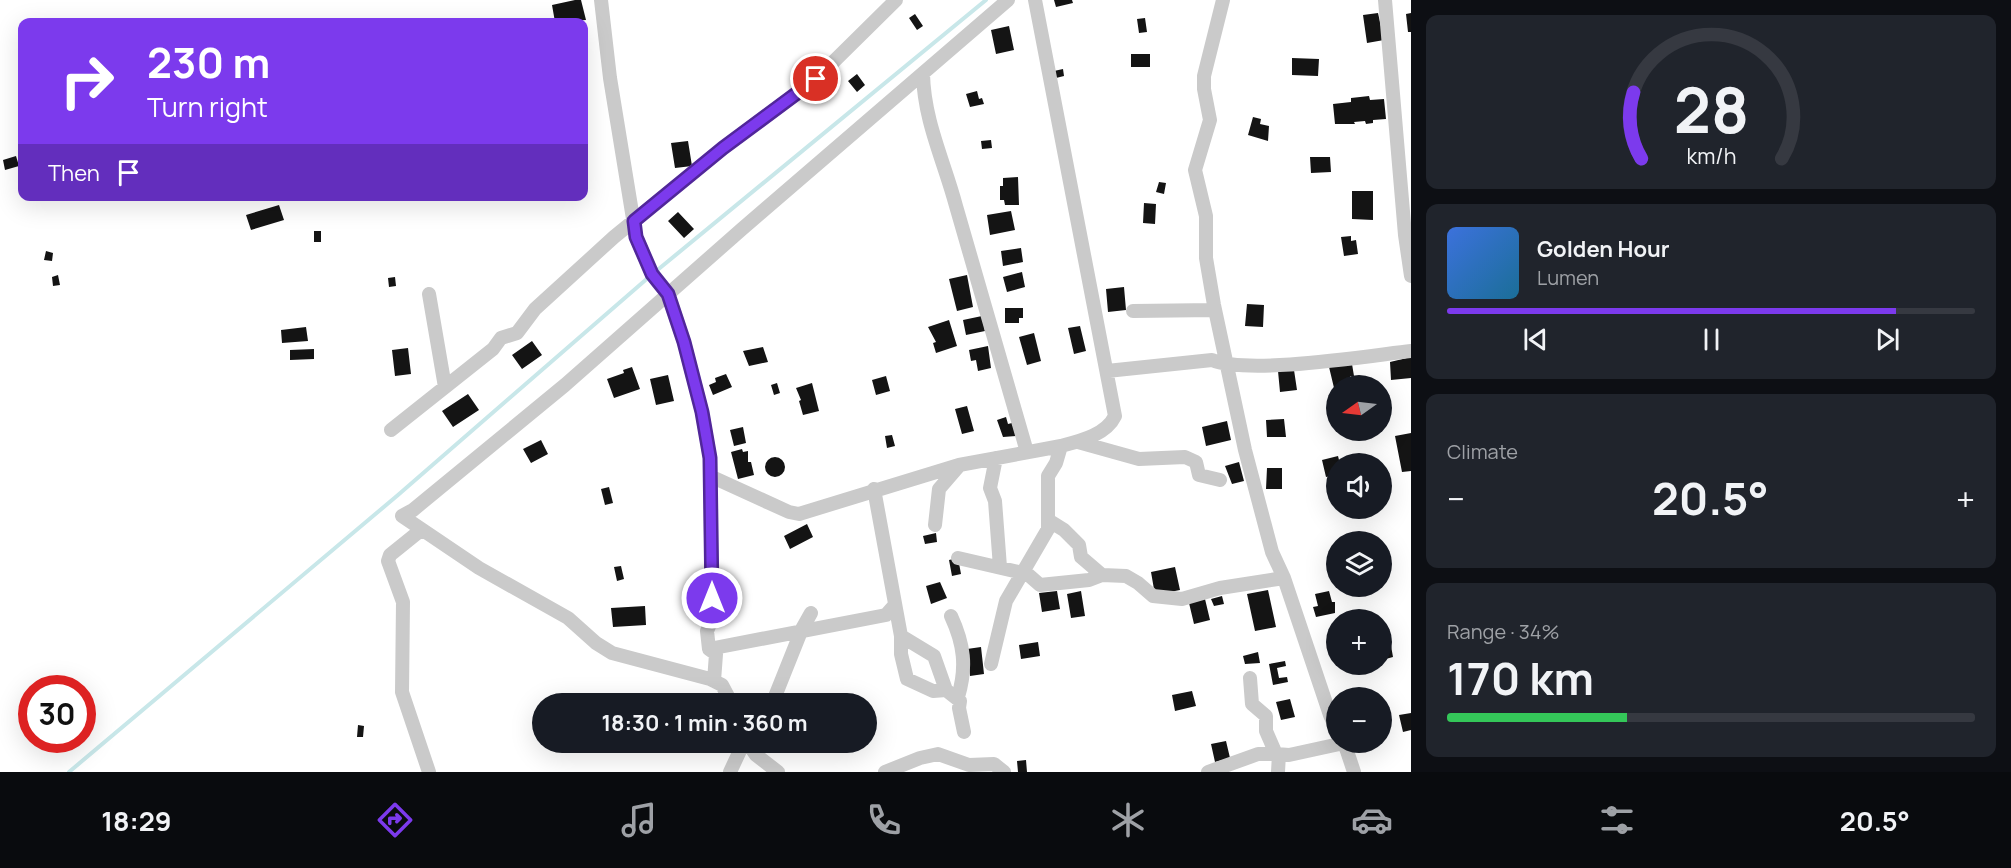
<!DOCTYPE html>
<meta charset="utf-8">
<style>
body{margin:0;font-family:Manrope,sans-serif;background:#20242c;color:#f1f3f6;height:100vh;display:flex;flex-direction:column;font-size:22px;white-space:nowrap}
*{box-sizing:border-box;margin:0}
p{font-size:20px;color:#9ea1a6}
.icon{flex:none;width:33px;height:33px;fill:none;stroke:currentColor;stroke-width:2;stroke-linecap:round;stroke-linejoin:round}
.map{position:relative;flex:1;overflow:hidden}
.sheet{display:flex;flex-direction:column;gap:15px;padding:15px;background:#0d0f14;width:600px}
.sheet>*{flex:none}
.hud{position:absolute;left:18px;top:18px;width:570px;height:183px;border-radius:12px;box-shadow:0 6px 24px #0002;background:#7c3aed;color:#fff;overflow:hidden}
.needle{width:39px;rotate:256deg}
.tools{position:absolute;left:1326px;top:375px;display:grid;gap:12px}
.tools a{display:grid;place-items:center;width:66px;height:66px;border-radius:50%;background:#171b24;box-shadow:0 6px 24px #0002;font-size:30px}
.speed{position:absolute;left:18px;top:675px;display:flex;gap:12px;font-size:30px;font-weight:700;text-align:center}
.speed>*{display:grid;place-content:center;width:78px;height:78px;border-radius:50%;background:#171b24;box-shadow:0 6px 24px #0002;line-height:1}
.speed .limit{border:9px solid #d22;background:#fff;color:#111}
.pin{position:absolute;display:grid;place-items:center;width:51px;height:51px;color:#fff;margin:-26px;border:3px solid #fff;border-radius:50%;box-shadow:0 2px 6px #0007}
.me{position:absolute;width:66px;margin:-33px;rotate:0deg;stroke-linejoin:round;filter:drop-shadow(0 0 4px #0008)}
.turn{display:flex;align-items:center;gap:21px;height:126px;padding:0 30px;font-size:27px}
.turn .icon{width:78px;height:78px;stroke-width:2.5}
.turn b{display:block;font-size:42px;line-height:51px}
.then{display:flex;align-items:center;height:57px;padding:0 30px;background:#0003;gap:12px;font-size:22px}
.big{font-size:45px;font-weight:700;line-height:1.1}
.sheet .card{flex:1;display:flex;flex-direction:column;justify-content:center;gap:9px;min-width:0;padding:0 21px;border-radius:12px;background:#20242c}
.sheet .dial{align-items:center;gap:0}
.dial svg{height:156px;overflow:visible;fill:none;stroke:#363941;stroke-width:7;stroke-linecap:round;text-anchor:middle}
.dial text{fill:#f1f3f6;stroke:none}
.song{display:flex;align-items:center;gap:18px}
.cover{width:72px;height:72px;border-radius:9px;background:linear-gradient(135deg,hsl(220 70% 55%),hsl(200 70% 35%))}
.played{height:6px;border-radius:3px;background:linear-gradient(90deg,#7c3aed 85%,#363941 85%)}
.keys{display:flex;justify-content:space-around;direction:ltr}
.heat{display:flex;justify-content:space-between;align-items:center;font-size:33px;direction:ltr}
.charge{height:9px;border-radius:4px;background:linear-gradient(90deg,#34c759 34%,#363941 0)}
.trip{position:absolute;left:532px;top:693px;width:345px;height:60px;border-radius:30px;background:#171b24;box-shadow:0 6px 24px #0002;font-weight:700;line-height:60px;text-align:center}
.tabs{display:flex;height:96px;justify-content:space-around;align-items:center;background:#090b0e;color:#9ea1a6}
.tabs .icon{width:42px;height:42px}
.tabs .active{color:#7c3aed}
.tabs b{font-size:27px;color:#f1f3f6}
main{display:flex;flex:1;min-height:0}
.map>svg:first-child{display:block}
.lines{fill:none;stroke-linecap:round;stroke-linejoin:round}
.stream{stroke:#c8e7e9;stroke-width:4}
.building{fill:#141414}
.minor{stroke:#cacaca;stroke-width:14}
.route-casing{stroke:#51269a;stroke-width:15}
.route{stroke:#7c3aed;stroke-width:10}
</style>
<main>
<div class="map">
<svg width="1411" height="772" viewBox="0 0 1411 772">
<rect width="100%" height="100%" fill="#fff"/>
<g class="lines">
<path class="stream" d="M655,272L986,0
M69,772L398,495L649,277"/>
</g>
<path class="building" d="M575,0H581L586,20L555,22L552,5Z
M1054,0H1072L1073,3L1056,7Z
M1378,13L1384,40L1367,43L1363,15Z
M1411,13V32H1408L1406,14Z
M915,14L923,26L917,30L909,18Z
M1145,18L1147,32L1139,33L1137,19Z
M1009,26L1014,50L996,54L991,30Z
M1131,54H1150V67H1131Z
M1292,58L1319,59L1318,76L1292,75Z
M1063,69L1064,76L1056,78L1054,71Z
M857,74L865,85L857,92L848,81Z
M977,91L979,99L982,98L984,104L970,107L966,94Z
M1369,96L1370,100L1384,99L1386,119L1373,120V123L1366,124L1365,121L1354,122L1355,124H1335L1333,104L1351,102V98Z
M1253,117L1261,119L1260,124L1269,126L1268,141L1248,135Z
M991,140L992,148L982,149L981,141Z
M688,141L692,166L675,168L671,143Z
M16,156L19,166L5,170L3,160Z
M1310,157H1330L1331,172L1311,173Z
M1018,177L1019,205H1005L1004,200H1000V186H1003V178Z
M1159,182L1166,183L1164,194L1156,192Z
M1352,191H1373V220L1352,219Z
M1144,203L1156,204L1155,224L1143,223Z
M279,205L284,220L251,230L246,215Z
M1011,211L1015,230L990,235L987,215Z
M678,212L694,229L684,238L668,221Z
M314,231H321V242H314Z
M1351,236V241L1356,240L1358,254L1344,256L1341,237Z
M1021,248L1023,262L1003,266L1001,251Z
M46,251L53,253L52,261L44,260Z
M1022,272L1025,287L1007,292L1003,277Z
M58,275L60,285L53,286L52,277Z
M967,275L973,307L957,311L949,279Z
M395,277L396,286L389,287L388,278Z
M1124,287L1126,310L1108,312L1106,289Z
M1247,304L1264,305L1263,327L1245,326Z
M1005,308H1023V318H1019V323H1005Z
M982,316L985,331L966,335L963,320Z
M949,320L957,346L936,353L933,343L936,342L928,327Z
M1080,326L1086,351L1074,354L1068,328Z
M306,327L308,341L282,343L281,330Z
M1034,333L1041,361L1027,365L1019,337Z
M532,341L542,355L522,369L512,355Z
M988,346L991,368L978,371L976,360L971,361L969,350Z
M763,347L768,362L749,366L743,351Z
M408,348L411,374L395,376L392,350Z
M314,349V359L290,360V350Z
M1411,357V378L1391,380L1390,362Z
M1352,364L1354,376H1350L1351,386H1336L1335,392L1329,367Z
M632,367L640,389L614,398L607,379L624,373L623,370Z
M1294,370L1297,390L1280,392L1278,371Z
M726,374L732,387L713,395L709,385L716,382L715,378Z
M668,375L674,401L656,405L650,379Z
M886,376L890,391L876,395L872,380Z
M777,383L780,393L774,395L771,385Z
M812,383L819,411L803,415L799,401L801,400L796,388Z
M468,394L479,410L453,427L442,411Z
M967,406L974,431L962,434L955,409Z
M1006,417L1008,424L1012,423L1016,436L1003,437L997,420Z
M1284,419L1286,437H1267L1266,420Z
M1227,421L1231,440L1206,446L1202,427Z
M743,427L746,443L734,446L730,430Z
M1411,433V471L1402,472L1395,436Z
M892,435L895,446L887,448L885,436Z
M541,440L548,454L531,463L523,449Z
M742,449L743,452L748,451V462H751L754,475L738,479L731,452Z
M1338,456L1340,464H1336V475L1326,477L1322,460Z
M765 467a10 10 0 1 1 20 0a10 10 0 1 1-20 0Z
M1239,462L1244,481L1232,484L1225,466Z
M1267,468H1282V489H1266Z
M609,487L613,503L605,505L601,489Z
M807,524L813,537L790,549L784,536Z
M936,533L937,542L925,544L923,536Z
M958,558L961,574L952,576L949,560Z
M621,566L624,579L617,581L614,567Z
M1175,567L1180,590L1155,595L1151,572Z
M940,582L947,598L931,604L926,586Z
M1268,590L1276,627L1255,631L1247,594Z
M1057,591L1060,609L1042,612L1039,593Z
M1081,591L1085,616L1071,618L1067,594Z
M1329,591L1332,602H1335V613L1316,617L1313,607L1318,606L1315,594Z
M1222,596L1224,604L1214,606L1211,599Z
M1205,599L1210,620L1194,624L1189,603Z
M645,606L646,625L613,627L611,608Z
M1390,640L1393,657L1382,660V642Z
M1038,642L1040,656L1021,659L1019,645Z
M981,647L984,674L970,676L967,649Z
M1258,652L1260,663L1245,664L1243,656Z
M1285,661L1286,666L1277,668L1279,678L1287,677L1288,682L1273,685L1269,664Z
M1192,691L1196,706L1175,711L1172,695Z
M1290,699L1295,717L1281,720L1276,702Z
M1411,713V730L1403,732L1399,715Z
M358,725L364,726L363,737H357Z
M1226,741L1230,758L1215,762L1211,744Z
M1026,760L1027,772H1018L1017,761Z"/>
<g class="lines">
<path class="minor" d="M601,0L610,78L636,237L652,274L668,294L684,342L702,412L710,458L712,619L707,631L709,649L716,654L714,681
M1223,0L1204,76V89L1210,120L1195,170L1206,216V258L1214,305L1245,450L1272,552L1284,578L1330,715L1336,728
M1385,0L1405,235L1411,276
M923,74C924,121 944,161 956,206C979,288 1004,370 1027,452
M429,294L445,387
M1133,311L1215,310
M1107,371L1212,360C1249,375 1367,356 1411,351
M391,430L493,349L501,338L517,333L535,309L614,237L723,148L816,79L896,0
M1078,442L1139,459L1185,457L1196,462L1199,475L1220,480
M996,458L990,488L995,501L1000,567
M710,476L789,512L799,514L959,465L1061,446
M874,489L901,636L934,656L946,690L960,701L959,708L964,732
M1048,520L1064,530L1079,545L1081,557L1102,575
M935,525L939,489L958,467
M421,530L390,555L388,561L403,602L402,692L429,772
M958,558L1023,573
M1024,571L1040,585L1089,580L1102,575L1126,576L1138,583L1153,596L1182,599L1220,588L1284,578
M951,616C964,644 967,667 958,697
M901,636V654L907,679L933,691L946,690
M709,649L886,615L894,606
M991,664L1006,601L1048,529V476L1056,463L1061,446C1080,441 1106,435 1115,416L1035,0
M1250,678L1252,704L1266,716V731L1276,754L1289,755L1344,743
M732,704L722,685L710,679L612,653L596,643L568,618L479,568L402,516L413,510L565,385L742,229L1008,0
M772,704L802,629L811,613
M747,742L756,755L778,772
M1344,742L1354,772
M730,772L744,742
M885,772L920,758L938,754L969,765L994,764L1004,772
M1208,772L1258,754H1276
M1278,772L1279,754"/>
</g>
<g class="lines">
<defs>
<path id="route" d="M712,598L710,458L702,412L684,342L668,294L652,274L636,237L634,221L723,148L816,79"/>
</defs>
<use href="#route" class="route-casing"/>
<use href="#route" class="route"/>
</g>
</svg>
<div class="tools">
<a><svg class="needle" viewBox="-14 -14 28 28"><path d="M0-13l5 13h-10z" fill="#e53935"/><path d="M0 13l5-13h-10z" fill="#9ea1a6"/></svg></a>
<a><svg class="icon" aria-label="sound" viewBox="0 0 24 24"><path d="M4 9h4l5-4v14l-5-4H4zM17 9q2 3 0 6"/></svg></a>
<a><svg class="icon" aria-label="layers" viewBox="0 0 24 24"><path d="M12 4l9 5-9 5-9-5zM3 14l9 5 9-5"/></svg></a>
<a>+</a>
<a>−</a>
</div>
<div class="speed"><div class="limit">30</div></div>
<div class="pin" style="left:816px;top:79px;background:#d93025"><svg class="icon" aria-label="arrive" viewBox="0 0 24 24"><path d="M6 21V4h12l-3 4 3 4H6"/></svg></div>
<svg class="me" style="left:712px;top:598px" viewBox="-20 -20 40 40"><circle r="17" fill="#7c3aed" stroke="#fff" stroke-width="3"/><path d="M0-11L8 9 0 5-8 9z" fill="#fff"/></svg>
<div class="trip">18:30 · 1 min · 360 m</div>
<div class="hud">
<div class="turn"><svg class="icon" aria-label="right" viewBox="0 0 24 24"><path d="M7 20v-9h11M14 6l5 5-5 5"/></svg><div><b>230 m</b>Turn right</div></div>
<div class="then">Then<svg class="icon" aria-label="arrive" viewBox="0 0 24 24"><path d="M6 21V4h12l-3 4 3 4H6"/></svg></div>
</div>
</div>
<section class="sheet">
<div class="card dial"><svg viewBox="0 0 100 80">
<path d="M14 69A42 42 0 1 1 86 69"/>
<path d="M14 69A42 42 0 0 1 10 35" stroke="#7c3aed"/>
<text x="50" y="56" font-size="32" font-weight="700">28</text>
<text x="50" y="72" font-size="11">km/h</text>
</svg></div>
<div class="card">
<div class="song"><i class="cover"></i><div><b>Golden Hour</b><p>Lumen</p></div></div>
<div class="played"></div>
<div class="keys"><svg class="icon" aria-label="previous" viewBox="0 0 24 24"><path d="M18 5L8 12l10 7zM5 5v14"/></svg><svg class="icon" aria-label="pause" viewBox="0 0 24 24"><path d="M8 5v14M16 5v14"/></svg><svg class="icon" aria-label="next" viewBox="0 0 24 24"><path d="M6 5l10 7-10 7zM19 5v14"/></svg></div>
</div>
<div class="card"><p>Climate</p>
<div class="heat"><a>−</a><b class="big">20.5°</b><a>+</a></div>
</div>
<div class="card"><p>Range · 34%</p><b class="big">170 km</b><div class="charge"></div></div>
</section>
</main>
<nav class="tabs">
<b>18:29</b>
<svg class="icon active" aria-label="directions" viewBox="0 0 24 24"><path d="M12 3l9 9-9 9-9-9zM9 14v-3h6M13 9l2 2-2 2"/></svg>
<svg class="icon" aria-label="music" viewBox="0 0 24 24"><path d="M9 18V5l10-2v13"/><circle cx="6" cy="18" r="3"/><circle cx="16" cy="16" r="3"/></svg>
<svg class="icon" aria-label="phone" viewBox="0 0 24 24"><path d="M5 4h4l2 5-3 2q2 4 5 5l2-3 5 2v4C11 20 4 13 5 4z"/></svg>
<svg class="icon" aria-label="climate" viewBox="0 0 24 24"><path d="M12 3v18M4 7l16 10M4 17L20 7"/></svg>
<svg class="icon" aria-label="car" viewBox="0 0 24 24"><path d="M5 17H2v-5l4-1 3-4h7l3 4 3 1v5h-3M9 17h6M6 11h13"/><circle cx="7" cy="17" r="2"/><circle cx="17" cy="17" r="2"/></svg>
<svg class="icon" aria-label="filters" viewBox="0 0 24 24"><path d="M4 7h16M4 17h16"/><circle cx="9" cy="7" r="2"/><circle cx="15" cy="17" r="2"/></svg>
<b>20.5°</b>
</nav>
